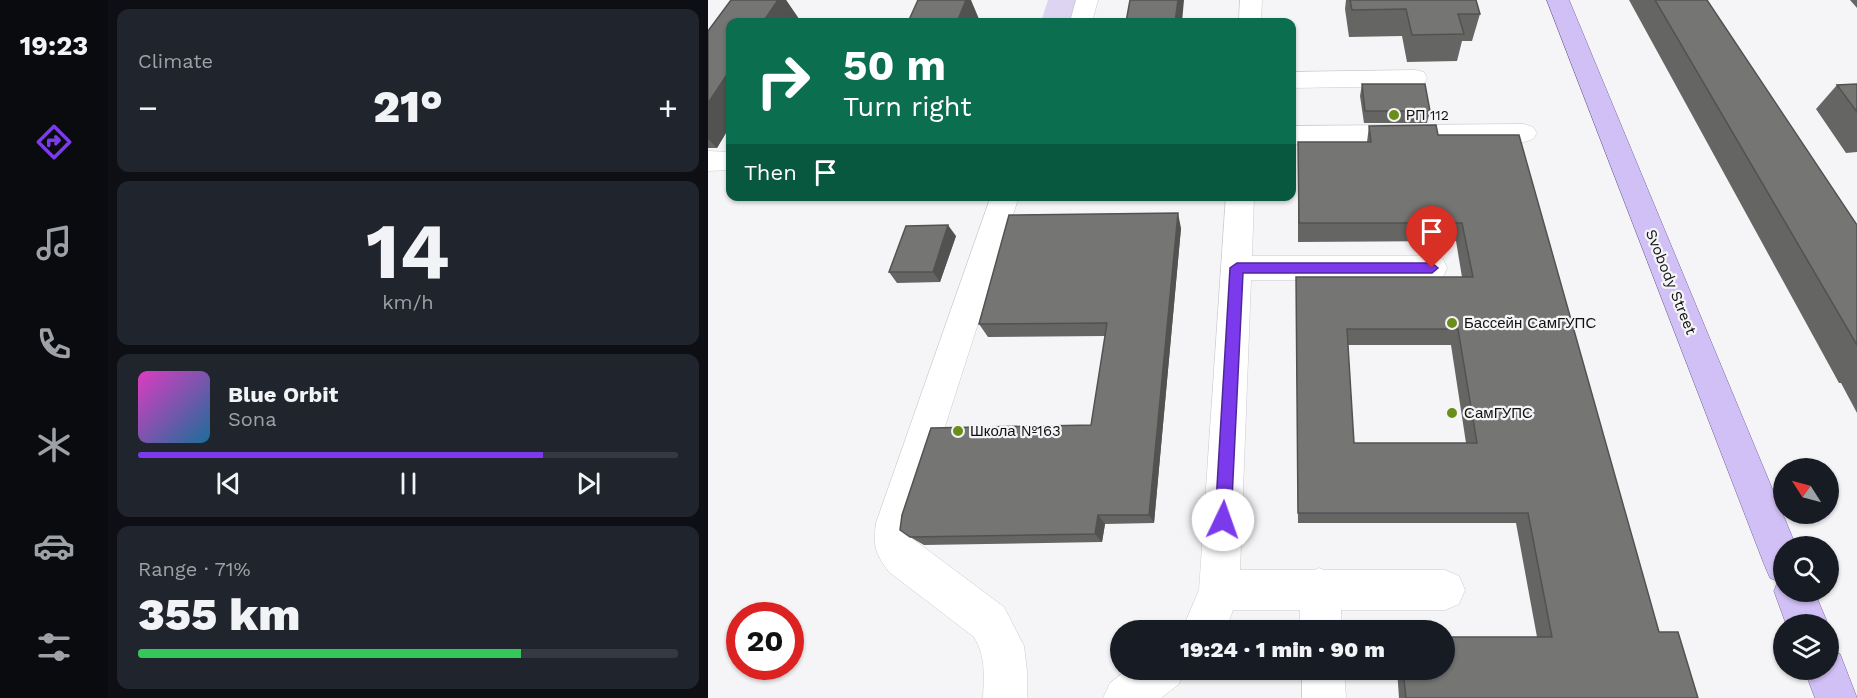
<!DOCTYPE html>
<meta charset="utf-8">
<style>
body{margin:0;font-family:"Work Sans",sans-serif;background:#20242c;color:#f1f3f6;height:100vh;display:flex;flex-direction:column;font-size:22px;white-space:nowrap}
*{box-sizing:border-box;margin:0}
p{font-size:20px;color:#9ea1a6}
.icon{flex:none;width:33px;height:33px;fill:none;stroke:currentColor;stroke-width:2;stroke-linecap:round;stroke-linejoin:round}
.map{position:relative;flex:1;overflow:hidden}
.sheet{display:flex;flex-direction:column;gap:9px;padding:9px;background:#0d0f14;width:600px}
.sheet>*{flex:none}
.guide{position:absolute;left:18px;top:18px;width:570px;height:183px;border-radius:12px;box-shadow:0 2px 4px #0004;background:#0b6e4f;color:#fff;overflow:hidden}
.needle{width:39px;rotate:306deg}
.buttons{position:absolute;left:1065px;top:458px;display:grid;gap:12px}
.buttons a{display:grid;place-items:center;width:66px;height:66px;border-radius:50%;background:#171b24;box-shadow:0 2px 4px #0004;font-size:30px}
.speed{position:absolute;left:18px;top:602px;display:flex;gap:12px;font-size:30px;font-weight:700;text-align:center}
.speed>*{display:grid;place-content:center;width:78px;height:78px;border-radius:50%;background:#171b24;box-shadow:0 2px 4px #0004;line-height:1}
.speed .limit{border:9px solid #d22;background:#fff;color:#111}
.pin{position:absolute;display:grid;place-items:center;width:51px;height:51px;color:#fff;margin:-62px -26px;border-radius:50% 50% 50% 0;rotate:-45deg;box-shadow:0 0 6px #0007}
.pin .icon{rotate:45deg}
.me{position:absolute;width:66px;margin:-33px;rotate:3deg;stroke-linejoin:round;filter:drop-shadow(0 0 4px #0008)}
.turn{display:flex;align-items:center;gap:21px;height:126px;padding:0 18px;font-size:27px}
.turn .icon{width:78px;height:78px;stroke-width:2.5}
.turn b{display:block;font-size:42px;line-height:51px}
.then{display:flex;align-items:center;height:57px;padding:0 18px;background:#0003;gap:12px;font-size:22px}
.big{font-size:45px;font-weight:800;line-height:1.1}
.sheet .widget{flex:1;display:flex;flex-direction:column;justify-content:center;gap:9px;min-width:0;padding:0 21px;border-radius:12px;background:#20242c}
.sheet .dial{align-items:center;gap:0}
.dial b{font-size:78px;line-height:1}
.song{display:flex;align-items:center;gap:18px}
.cover{width:72px;height:72px;border-radius:9px;background:linear-gradient(135deg,hsl(310 70% 55%),hsl(200 70% 35%))}
.played{height:6px;border-radius:3px;background:linear-gradient(90deg,#7c3aed 75%,#363941 75%)}
.keys{display:flex;justify-content:space-around;direction:ltr}
.heat{display:flex;justify-content:space-between;align-items:center;font-size:33px;direction:ltr}
.charge{height:9px;border-radius:4px;background:linear-gradient(90deg,#34c759 71%,#363941 0)}
.trip{position:absolute;left:402px;top:620px;width:345px;height:60px;border-radius:30px;background:#171b24;box-shadow:0 2px 4px #0004;font-weight:800;line-height:60px;text-align:center}
main{display:flex;flex:1;min-height:0}
.tab-bar{display:flex;flex-direction:column;width:108px;justify-content:space-around;align-items:center;background:#090b0e;color:#9ea1a6}
.tab-bar .icon{width:42px;height:42px}
.tab-bar .active{color:#7c3aed}
.tab-bar b{font-size:27px;color:#f1f3f6}
.map>svg:first-child{display:block}
.green{fill:#dcd4f0}
.lines{fill:none;stroke-linecap:round;stroke-linejoin:round}
.minor-casing{stroke:#cbcace;stroke-width:1}
.major-casing{stroke:#7a67a2;stroke-width:1}
.minor{fill:#fff;fill-rule:evenodd}
.major{fill:#d1c0f5;fill-rule:evenodd}
.wall{fill:#656564;fill-rule:evenodd}
.shaded-wall{fill:#525351}
.building{fill:#757674;stroke:#525351;stroke-width:1.5;fill-rule:evenodd}
.route{fill:#7c3aed;stroke:#51269a;stroke-width:1.5}
.poi-dot{fill:#698e19;stroke:#f5f5f8;stroke-width:2}
.labels{text-anchor:middle;stroke-width:4.5;stroke-linejoin:round;paint-order:stroke}
.far-poi-label{font-size:14px;fill:#111112;stroke:#f5f5f8;text-anchor:start}
.street-label{font-size:15px;fill:#111112;stroke:#f5f5f8}
.poi-label{font-size:15px;fill:#111112;stroke:#f5f5f8;text-anchor:start}
</style>
<main>
<nav class="tab-bar">
<b>19:23</b>
<svg class="icon active" aria-label="directions" viewBox="0 0 24 24"><path d="M12 3l9 9-9 9-9-9zM9 14v-3h6M13 9l2 2-2 2"/></svg>
<svg class="icon" aria-label="music" viewBox="0 0 24 24"><path d="M9 18V5l10-2v13"/><circle cx="6" cy="18" r="3"/><circle cx="16" cy="16" r="3"/></svg>
<svg class="icon" aria-label="phone" viewBox="0 0 24 24"><path d="M5 4h4l2 5-3 2q2 4 5 5l2-3 5 2v4C11 20 4 13 5 4z"/></svg>
<svg class="icon" aria-label="climate" viewBox="0 0 24 24"><path d="M12 3v18M4 7l16 10M4 17L20 7"/></svg>
<svg class="icon" aria-label="car" viewBox="0 0 24 24"><path d="M5 17H2v-5l4-1 3-4h7l3 4 3 1v5h-3M9 17h6M6 11h13"/><circle cx="7" cy="17" r="2"/><circle cx="17" cy="17" r="2"/></svg>
<svg class="icon" aria-label="filters" viewBox="0 0 24 24"><path d="M4 7h16M4 17h16"/><circle cx="9" cy="7" r="2"/><circle cx="15" cy="17" r="2"/></svg>
</nav>
<section class="sheet">
<div class="widget"><p>Climate</p>
<div class="heat"><a>−</a><b class="big">21°</b><a>+</a></div>
</div>
<div class="widget dial"><b>14</b><p>km/h</p></div>
<div class="widget">
<div class="song"><i class="cover"></i><div><b>Blue Orbit</b><p>Sona</p></div></div>
<div class="played"></div>
<div class="keys"><svg class="icon" aria-label="previous" viewBox="0 0 24 24"><path d="M18 5L8 12l10 7zM5 5v14"/></svg><svg class="icon" aria-label="pause" viewBox="0 0 24 24"><path d="M8 5v14M16 5v14"/></svg><svg class="icon" aria-label="next" viewBox="0 0 24 24"><path d="M6 5l10 7-10 7zM19 5v14"/></svg></div>
</div>
<div class="widget"><p>Range · 71%</p><b class="big">355 km</b><div class="charge"></div></div>
</section>
<div class="map">
<svg width="1149" height="698" viewBox="0 0 1149 698">
<rect width="100%" height="100%" fill="#f5f5f8"/>
<path class="green" d="M340,0H373L367,22H333Z"/>
<g class="lines">
<defs>
<path id="minor" d="M368,0H390L384,22H362Z
M532,0H554L553,22H531Z
M707,70L716,72L719,78L716,84L707,86L584,88V72Z
M816,124L825,127L829,133L825,139L816,142L584,144V126Z
M0,151L22,152V170L0,171Z
M283,196H311L206,523L205,539L296,607L316,646L319,671V698H275C276,675 278,657 266,637L181,572C167,553 165,547 168,523Z
M518,196H546L544,256H724L735,259L739,268L735,277L724,280H543L532,570H606L611,568L616,570H737L751,576L757,590L751,604L737,610H633L634,630H592V610H525L518,630H474L491,590Z
M420,669H477L471,684L453,698H395L402,683Z
M594,669H636L638,698H594Z"/>
<path id="major" d="M839,0H861L1088,546H1076V591H1106L1120,624H1078L1066,591L1070,581L1062,578L1056,564Z
M1120,649L1132,654L1149,698H1107L1096,669H1120Z"/>
</defs>
<use href="#minor" class="minor-casing"/>
<use href="#major" class="major-casing"/>
<use href="#minor" class="minor"/>
<use href="#major" class="major"/>
</g>
<path class="wall" d="M23,0H78L91,19L88,22H22V126L9,148H0V31Z
M638,0H768L772,14L764,41H754L749,61L699,62L694,36L641,37L637,9Z
M921,0H999L1149,225V413L1133,383H1131Z
M1142,0H1149V8Z
M654,84L722,111L719,123H656L652,96Z
M1149,84V152L1138,153L1108,109L1129,85Z
M661,126L730,135L951,632L990,698H691L689,669H736L829,637L808,523H590L588,277H754L748,241L590,242V142H659ZM640,345H743L758,443H646Z
M473,228L446,523L397,524L394,542L216,545L202,537L383,425L397,336L280,337L271,324Z
M248,236L232,282L189,283L181,272Z"/>
<path class="shaded-wall" d="M70,0H78L91,19L88,22H55Z
M258,0H263L271,19L270,22H249Z
M470,0H476L474,22H467Z
M22,70V126L9,148L0,139V103Z
M470,213L473,228L446,523L441,515Z
M240,225L248,236L232,282L225,272Z
M390,515L397,524L394,542L387,534Z"/>
<path class="building" d="M23,0H70L55,22H22V70L0,103V31Z
M210,0H258L249,22H200Z
M422,0H470L467,22H418Z
M642,0H768L772,14H750L756,34L704,35L698,9L644,10Z
M947,0H999L1149,225V345Z
M654,84H717L722,111H657Z
M1149,84V112L1129,85Z
M728,125L730,135H811L951,632H970L990,698H698L695,669H736V637H844L820,513H590L588,277H765L754,223H591L590,142H663L661,126ZM639,329H750L769,443H646Z
M470,213L441,515H390L387,534L202,537L192,530L194,515L223,428L383,425L399,323L271,324L301,215Z
M240,225L225,272H181L198,226Z"/>
<path class="route" d="M529,263H724L730,268L724,273H535L523,520L520,526L515,528L509,526L507,520L522,268Z"/>
<g class="poi-dot">
<circle cx="686" cy="115" r="6"/>
<circle cx="744" cy="323" r="6"/>
<circle cx="744" cy="413" r="6"/>
<circle cx="250" cy="431" r="6"/>
</g>
<g class="labels">
<g class="far-poi-label">
<text x="698" y="120">РП 112</text>
</g>
<g class="street-label">
<text transform="translate(963 282) rotate(68)" y="5">Svobody Street</text>
</g>
<g class="poi-label">
<text x="756" y="328">Бассейн СамГУПС</text>
<text x="756" y="418">СамГУПС</text>
<text x="262" y="436">Школа №163</text>
</g>
</g>
</svg>
<div class="buttons">
<a><svg class="needle" viewBox="-14 -14 28 28"><path d="M0-13l5 13h-10z" fill="#e53935"/><path d="M0 13l5-13h-10z" fill="#9ea1a6"/></svg></a>
<a><svg class="icon" aria-label="search" viewBox="0 0 24 24"><circle cx="10" cy="10" r="6"/><path d="M15 15l6 6"/></svg></a>
<a><svg class="icon" aria-label="layers" viewBox="0 0 24 24"><path d="M12 4l9 5-9 5-9-5zM3 14l9 5 9-5"/></svg></a>
</div>
<div class="speed"><div class="limit">20</div></div>
<div class="pin" style="left:724px;top:268px;background:#d93025"><svg class="icon" aria-label="arrive" viewBox="0 0 24 24"><path d="M6 21V4h12l-3 4 3 4H6"/></svg></div>
<svg class="me" style="left:515px;top:520px" viewBox="-20 -20 40 40"><circle r="19" fill="#fff"/><path d="M0-13L10 11 0 6-10 11z" fill="#7c3aed"/></svg>
<div class="trip">19:24 · 1 min · 90 m</div>
<div class="guide">
<div class="turn"><svg class="icon" aria-label="right" viewBox="0 0 24 24"><path d="M7 20v-9h11M14 6l5 5-5 5"/></svg><div><b>50 m</b>Turn right</div></div>
<div class="then">Then<svg class="icon" aria-label="arrive" viewBox="0 0 24 24"><path d="M6 21V4h12l-3 4 3 4H6"/></svg></div>
</div>
</div>
</main>
